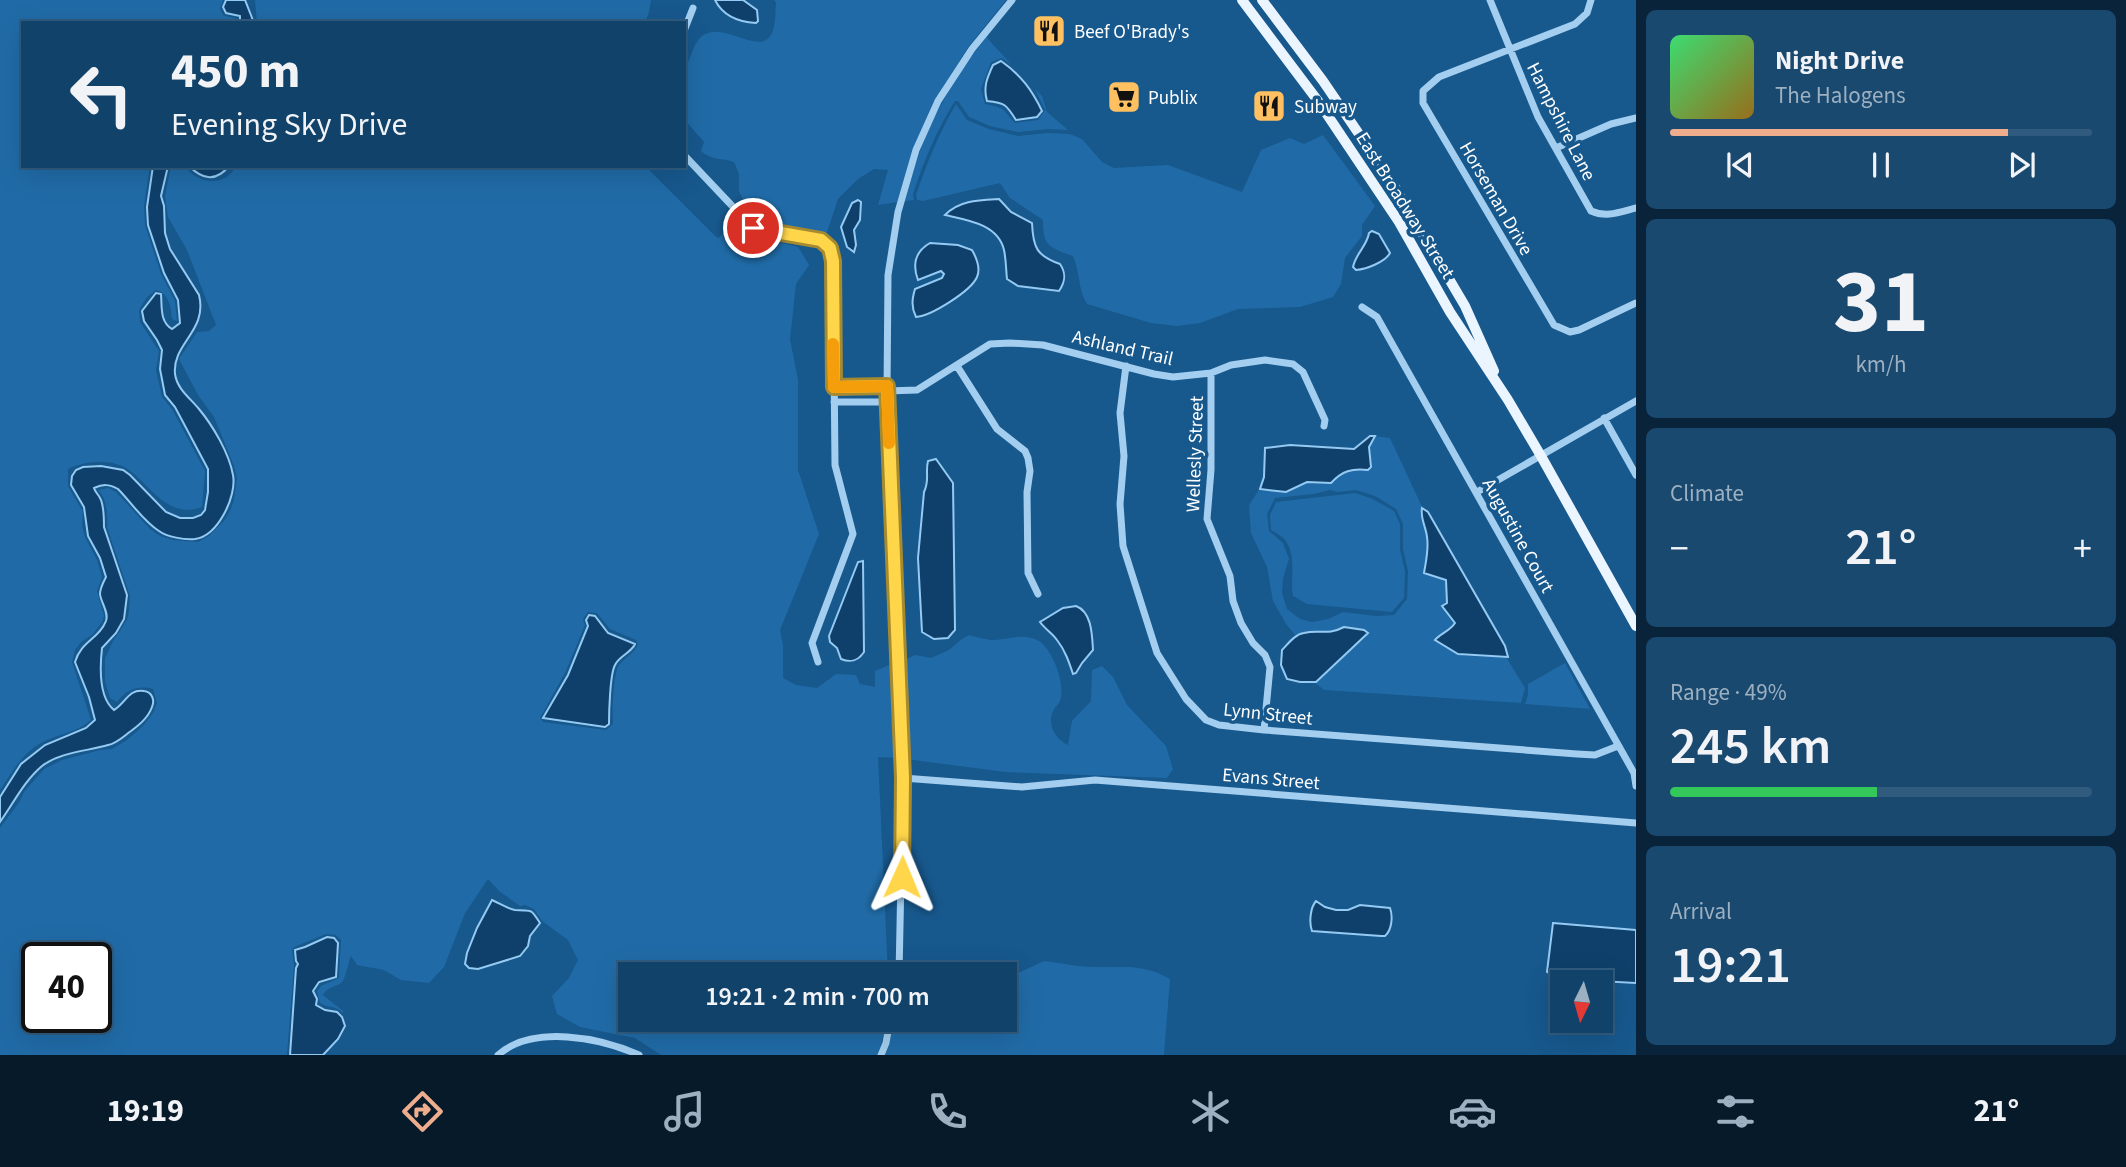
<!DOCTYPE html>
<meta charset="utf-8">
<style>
body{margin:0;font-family:"Source Sans 3",sans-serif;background:#1a4970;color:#f1f3f6;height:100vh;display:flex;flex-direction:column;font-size:26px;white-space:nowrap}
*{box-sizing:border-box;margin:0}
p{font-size:23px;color:#9cb0c1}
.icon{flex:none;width:38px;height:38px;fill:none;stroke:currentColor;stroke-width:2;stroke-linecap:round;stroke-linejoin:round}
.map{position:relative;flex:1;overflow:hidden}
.details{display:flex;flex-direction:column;gap:10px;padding:10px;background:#09243a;width:490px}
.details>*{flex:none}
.top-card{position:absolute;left:21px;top:21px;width:665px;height:147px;border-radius:0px;box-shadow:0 7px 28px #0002,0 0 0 2px #305b7e;background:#11426a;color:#f1f3f6;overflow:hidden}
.needle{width:46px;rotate:185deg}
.controls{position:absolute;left:1550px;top:970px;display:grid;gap:14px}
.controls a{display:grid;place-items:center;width:63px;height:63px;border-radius:0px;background:#11426a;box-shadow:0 7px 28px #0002,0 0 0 2px #305b7e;font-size:35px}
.speed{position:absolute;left:21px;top:942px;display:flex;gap:14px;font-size:35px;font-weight:700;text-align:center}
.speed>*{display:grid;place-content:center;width:91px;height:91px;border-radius:50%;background:#11426a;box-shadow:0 7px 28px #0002,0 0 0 2px #305b7e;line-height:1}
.speed .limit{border:4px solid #111;border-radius:10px;background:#fff;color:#111}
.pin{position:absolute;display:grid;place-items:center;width:60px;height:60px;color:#fff;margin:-30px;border:4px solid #fff;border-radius:50%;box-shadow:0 2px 7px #0007}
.me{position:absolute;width:77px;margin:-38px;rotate:1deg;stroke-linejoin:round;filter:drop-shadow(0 0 5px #0008)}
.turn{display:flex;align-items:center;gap:24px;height:147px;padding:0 35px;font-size:32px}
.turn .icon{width:91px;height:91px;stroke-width:2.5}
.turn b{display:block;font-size:49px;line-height:60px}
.big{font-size:52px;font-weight:600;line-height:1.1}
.details .tile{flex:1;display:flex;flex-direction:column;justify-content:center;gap:10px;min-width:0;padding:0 24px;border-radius:10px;background:#1a4970}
.details .dial{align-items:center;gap:0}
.dial b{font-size:91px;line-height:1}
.song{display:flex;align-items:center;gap:21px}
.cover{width:84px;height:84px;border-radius:10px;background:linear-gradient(135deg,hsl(140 70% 55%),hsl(40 70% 35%))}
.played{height:7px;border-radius:4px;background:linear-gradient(90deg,#eead8d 80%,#305b7e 80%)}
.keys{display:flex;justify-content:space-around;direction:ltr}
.heat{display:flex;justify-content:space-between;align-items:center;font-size:38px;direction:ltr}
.charge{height:10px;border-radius:5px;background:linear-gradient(90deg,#34c759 49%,#305b7e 0)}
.trip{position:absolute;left:618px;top:962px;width:399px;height:70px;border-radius:0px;background:#11426a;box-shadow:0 7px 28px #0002,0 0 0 2px #305b7e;font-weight:600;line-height:70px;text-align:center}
.dock{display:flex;height:112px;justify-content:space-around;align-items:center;background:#071a2a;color:#9cb0c1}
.dock .icon{width:49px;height:49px}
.dock .current{color:#eead8d}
.dock b{font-size:32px;color:#f1f3f6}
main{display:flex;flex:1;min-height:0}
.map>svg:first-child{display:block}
.green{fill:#206ba7;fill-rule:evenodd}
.water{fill:#0f406b;stroke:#95caf2;stroke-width:2}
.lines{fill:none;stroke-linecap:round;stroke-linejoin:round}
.minor{stroke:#a3ceef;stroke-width:7}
.major{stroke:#ebf5ff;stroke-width:10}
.route-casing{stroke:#a68a30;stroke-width:18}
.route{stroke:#ffd54a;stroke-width:12}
.slow{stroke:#f59e0b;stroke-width:12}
.labels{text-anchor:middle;stroke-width:7;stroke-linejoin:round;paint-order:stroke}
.poi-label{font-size:19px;fill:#fff;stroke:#17588d;text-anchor:start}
.street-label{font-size:19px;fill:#fff;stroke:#17588d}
</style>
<main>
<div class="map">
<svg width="1636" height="1055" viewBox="0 0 1636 1055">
<rect width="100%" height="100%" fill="#17588d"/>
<path class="green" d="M0,0H223L220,8L223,15L237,19V23H23V166H150L144,206L145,225L161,274L175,301L177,321L172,319C171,307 169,293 156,290L147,297L139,310L140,322L159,351L156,370L162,397L172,409L205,471L202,507C170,519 153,490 132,472C115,458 87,460 68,469V486L83,512L82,525L85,537L97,560L102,577L97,591L104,616L102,622L93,634L81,642L75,650L72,662L91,720C79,731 60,734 45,741C23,751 13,771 0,790Z
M255,0H651L649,12L645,23H257Z
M774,0H1006L969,46L933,102L913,149L897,202L878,205L888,170L874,169L858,179L838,199L826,235L785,231L750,215L739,191V174L734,162C722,158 711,160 701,151L704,142L684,119L686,102L684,82L688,81C684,66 688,64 693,50C710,3 762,66 773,30C776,22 775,11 776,3Z
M988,35L987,38L1012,65L1002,58L991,62L981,89L985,104C1007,109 1000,107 1015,123L1038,120L1045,110L1035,89L1042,96L1047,112L1068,130L1048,129L1018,132L990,126L969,117L958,101H955C936,131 924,161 913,194L914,200L905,201C910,186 914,169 919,154C934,111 960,70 988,35Z
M956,104L967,120L989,129L1018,136L1048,133L1070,134L1082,139L1102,162L1114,168L1168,165L1242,192L1261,150L1290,138L1304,144L1323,135L1375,206L1362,225V236L1345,258L1341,284L1333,297L1300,307L1238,309L1200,323L1177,326L1151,323L1087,304C1078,290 1080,272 1073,256C1049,247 1043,247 1043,220L1010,198L1000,183L923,201L917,200L916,195C927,163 939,133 956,104Z
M171,166H185C197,184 225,188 236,166H645L716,237L718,238L730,228L746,243L774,246L778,242L798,247L809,265L796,284L790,339L798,380V470L819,534L780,630L783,645V678L796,685L817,688L836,674L856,675L860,684L875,687V671L894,663L898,758L878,757L888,975H630V1020H886L882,1042L877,1055H661L635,1038L580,1027L557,1014L552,996L569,978L578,960L568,940L542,921L534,909L525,905L520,906L499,891L488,879L465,913L444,967L429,983L401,980L384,970L357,965L351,956C348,962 346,979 341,983C334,988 328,986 323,995L343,1011V1013C337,1006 328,1008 320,1003L317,991L321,986L339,978L341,940L336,935L326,934L294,947L292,950L294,965L287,1055H0V828L20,801L24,792L44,769L62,760L100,750L112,749L127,740L143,726L153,713L157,703L153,689C138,685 127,689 117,702L110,698L105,681V658L113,641L127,620L129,611L130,596L107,527C108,514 107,499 98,490L108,488L116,492L150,529L160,536L173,540L198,542L209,536L225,520L230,511L234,500L237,478L234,466L214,417L198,395L179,359L197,332L209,331L216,325L187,250L168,217L165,196ZM588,612L597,613L610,629L636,640L638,644C634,654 625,657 619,665C613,675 612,712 613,724L606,730L543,722L540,718L565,673L585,625L583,619ZM37,957H96V1017H37Z
M1375,436L1390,438L1423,509L1420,513C1428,536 1429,548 1424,572L1446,579L1447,603L1455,623C1450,631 1441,632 1435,640L1464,656L1506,657L1525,688L1521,703L1324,690L1314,682L1365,638L1368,633L1344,628L1333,633H1305L1296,636L1286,624L1273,601L1267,567L1251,533L1249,505L1260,488L1286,492L1307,482L1331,483C1342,471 1352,468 1368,470L1371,467L1369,447ZM1330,490L1338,492L1356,490L1375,496L1396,509L1403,524V549L1408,571L1407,599L1394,615L1376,616L1343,612L1328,619L1312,622L1300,619L1287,609L1282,593L1283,578L1289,559L1283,543L1269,531L1267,514L1275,498L1314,494Z
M1355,493L1373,499L1394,511L1400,524V550L1405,571L1404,598L1392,612L1307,604L1293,596C1290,579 1297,555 1285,540C1282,536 1276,533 1271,530L1270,515L1276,502Z
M969,635C976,637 984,639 991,640C1007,640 1024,632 1039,641C1053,650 1066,685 1060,701C1059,704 1056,706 1054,709C1046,724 1055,739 1068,745L1072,721L1091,701L1092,670L1102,666L1113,677L1127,705L1166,746L1173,769L1167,778L1005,772L906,759L902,661L915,655L931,658L949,650L962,639Z
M1565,663L1590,709L1525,704L1528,695V684Z
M1044,961C1061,963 1078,967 1094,967C1123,968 1142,963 1170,979L1164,1055H885L889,1045L893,1020H1004L1005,979Z"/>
<path class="water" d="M226,0H245L254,23H240V16L226,13L223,7Z
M715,0H743L757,10L758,21L756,23C739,22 723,16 715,0Z
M1001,61C1021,75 1032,90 1042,111L1037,117L1016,120C1006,104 1005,103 987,101C983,87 987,78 993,65Z
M153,166H168L161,196L164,206L165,233L170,249L199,295C208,331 172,343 175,374C177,389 190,398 199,409C213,426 229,453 233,475C237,496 218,536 195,539C185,540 167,537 159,531C143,521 131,502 118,489C109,484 103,484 94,488C95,492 98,494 100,498C104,505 104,519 104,527L127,595L124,619L116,633L102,648C100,666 98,697 114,710C125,704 129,688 144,691C152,692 155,700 152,707C148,718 139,725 131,731C124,736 116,744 108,745C88,751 60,752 42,766C24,781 13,804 0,822V797L21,764L45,745L86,728L95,720L89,697L75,662C81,641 99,639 106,621C109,612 101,603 100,594C100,588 103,583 106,577L100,558L88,536L84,507L71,485L72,476L76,470L83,467L101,466L123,470L130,475L166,512L180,518H193L201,515L205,510L208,492V469L175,407L165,395L160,369L162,350L157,340L144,321L142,311L156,293L161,294C162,308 160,322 172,329L180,323L178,300L164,273L148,225L147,207Z
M189,166H229C216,182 203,180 189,166Z
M999,199L1011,212L1032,223C1033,248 1037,256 1060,264C1066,273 1066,281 1059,291L1018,286L1007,279C1006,270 1006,259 1004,250C998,224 967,220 945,215C959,200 980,200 999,199Z
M858,200L861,202L860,220L854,230L856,245L854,252L847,247L841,227L852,203Z
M1372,231L1379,234L1390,253C1385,262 1367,269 1356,270L1353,267C1356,253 1367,246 1369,233Z
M930,243L958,245L972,250C976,257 981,268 977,277C971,291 931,316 916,317C911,307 912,299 915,289L942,278L944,274L941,271L918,280C912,264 916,251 930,243Z
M1370,436H1375L1369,447L1371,467L1368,470C1352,468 1342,471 1331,483L1307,482L1286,492L1260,489L1264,477L1265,448L1290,445L1354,449Z
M936,459L953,483L955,630L948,638L934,639L922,632L918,558L924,492C930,480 925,473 928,461Z
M1422,508L1428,512L1505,646L1508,657L1458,654L1435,640C1441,633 1450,631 1455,623L1442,606L1447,603L1446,580L1424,573C1426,561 1429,549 1427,537C1426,527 1420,518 1422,508Z
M863,561L864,652C858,661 851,663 841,659L837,648L830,642L829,636L858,562Z
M1076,606C1092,612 1092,635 1093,650L1082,663L1076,673L1073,674C1069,662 1065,650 1057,640C1052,633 1045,629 1040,622L1063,608Z
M589,615L595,616L608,633L635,644C631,653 619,656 615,665C610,674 609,712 609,724L605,727L543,718L568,675L588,626L586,620Z
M1344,627L1364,630L1368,633L1316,682H1300L1287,679L1281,665L1282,650C1288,644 1295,634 1304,633C1320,629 1327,636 1344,627Z
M492,900C499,903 508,909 515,910C532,912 529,906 540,923L530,936L528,946L520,956L478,969L469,968L465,964L467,953L477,928Z
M1316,901L1325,907L1336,910H1348L1360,905L1390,908C1393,916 1392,930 1385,936H1381L1312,931C1309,923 1310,908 1316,901Z
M1553,923L1636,930V983L1562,979L1547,972Z
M327,937L334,938L338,943L336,977L319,982L313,991L317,999L316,1005L325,1010L337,1012L342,1017L345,1026L338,1039L323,1055H290L296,968L298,964L296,961L295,950L305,947Z"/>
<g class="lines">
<path class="minor" d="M1490,0L1538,117L1591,211C1607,218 1620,212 1636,208
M1591,0L1587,13L1575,24L1439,77L1423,91V103L1554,325L1570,332L1579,330L1636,303
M684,31L693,8
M1556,148L1611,124L1636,118
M684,155L753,228L821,240L830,248L833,261L835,465L853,534L812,643L818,662
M1362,307L1377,317L1634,773L1636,786
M957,366L997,429L1025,451L1028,458L1030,471L1027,492L1028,573L1038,594
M1126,366L1120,413L1124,456L1120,504L1123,546L1157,653L1186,699L1206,720L1219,725L1264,730L1577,754L1595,755L1618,746
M1211,373V470L1207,519L1230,576L1233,601L1241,623L1253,643L1265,655L1270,667L1264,730
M834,388L887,386
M887,391L917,390L990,344L1010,343L1043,345L1154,374L1173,377L1211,373L1231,365L1265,360L1293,364L1303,372L1325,420L1324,426
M834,402H887
M1604,418L1636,475
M1477,492L1636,401
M903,778L1022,787L1095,780L1636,823
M899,975L903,778L887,391L888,275L898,212L916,150L938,101L972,49L1012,0
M498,1055C533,1024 601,1038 639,1055
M881,1055L886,1043L890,1020"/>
<path class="major" d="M1242,0L1318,101L1399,222L1450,312L1508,400L1541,456L1636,626
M1262,0L1323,81L1393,184L1465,306L1494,371"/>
</g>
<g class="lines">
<defs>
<path id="route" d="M753,228L821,240L830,248L833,261L834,387L887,386L903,778L902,877"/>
</defs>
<use href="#route" class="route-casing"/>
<use href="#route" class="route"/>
<path class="slow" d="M833,344L834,387L887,386L889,443"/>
</g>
<defs>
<symbol id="restaurant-square" viewBox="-11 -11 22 22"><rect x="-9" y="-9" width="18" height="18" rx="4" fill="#ffc061" stroke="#17588d"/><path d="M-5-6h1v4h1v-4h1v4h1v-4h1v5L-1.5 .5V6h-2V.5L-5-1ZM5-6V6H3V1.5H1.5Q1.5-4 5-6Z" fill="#111"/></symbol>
<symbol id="supermarket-square" viewBox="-11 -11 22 22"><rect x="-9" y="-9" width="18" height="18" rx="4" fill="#ffc061" stroke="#17588d"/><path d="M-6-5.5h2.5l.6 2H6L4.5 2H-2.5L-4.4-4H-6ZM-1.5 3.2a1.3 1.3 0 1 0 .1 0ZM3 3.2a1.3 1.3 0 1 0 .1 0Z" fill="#111"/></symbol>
</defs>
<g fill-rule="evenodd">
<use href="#restaurant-square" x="1030" y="12" width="38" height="38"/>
<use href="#supermarket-square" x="1105" y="78" width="38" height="38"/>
<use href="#restaurant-square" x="1250" y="87" width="38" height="38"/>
</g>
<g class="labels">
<g class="poi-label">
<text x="1074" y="38">Beef O'Brady's</text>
<text x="1148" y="104">Publix</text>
<text x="1294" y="113">Subway</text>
</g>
<g class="street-label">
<text transform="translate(1562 121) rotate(63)" y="7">Hampshire Lane</text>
<text transform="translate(1497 198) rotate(60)" y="7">Horseman Drive</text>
<text transform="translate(1406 205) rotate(58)" y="7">East Broadway Street</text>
<text transform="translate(1123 347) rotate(13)" y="7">Ashland Trail</text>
<text transform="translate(1194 454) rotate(-88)" y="7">Wellesly Street</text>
<text transform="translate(1519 535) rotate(61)" y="7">Augustine Court</text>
<text transform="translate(1268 713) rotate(6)" y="7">Lynn Street</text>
<text transform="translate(1271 778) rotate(5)" y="7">Evans Street</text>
</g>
</g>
</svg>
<div class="controls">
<a><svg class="needle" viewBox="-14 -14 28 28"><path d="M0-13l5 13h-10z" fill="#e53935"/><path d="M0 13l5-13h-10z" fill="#9cb0c1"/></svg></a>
</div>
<div class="speed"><div class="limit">40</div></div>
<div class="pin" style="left:753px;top:228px;background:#d93025"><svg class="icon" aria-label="arrive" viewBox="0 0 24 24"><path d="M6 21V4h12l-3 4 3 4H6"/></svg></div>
<svg class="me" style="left:902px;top:877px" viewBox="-20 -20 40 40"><path d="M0-17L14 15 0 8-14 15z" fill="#ffd54a" stroke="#fff" stroke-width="4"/></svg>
<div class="trip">19:21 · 2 min · 700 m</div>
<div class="top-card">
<div class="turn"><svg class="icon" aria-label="left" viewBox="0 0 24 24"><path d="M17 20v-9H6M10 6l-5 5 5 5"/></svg><div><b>450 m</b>Evening Sky Drive</div></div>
</div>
</div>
<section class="details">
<div class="tile">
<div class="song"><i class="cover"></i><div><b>Night Drive</b><p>The Halogens</p></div></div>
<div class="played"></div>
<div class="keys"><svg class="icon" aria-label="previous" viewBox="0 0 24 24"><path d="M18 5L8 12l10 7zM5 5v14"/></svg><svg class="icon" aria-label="pause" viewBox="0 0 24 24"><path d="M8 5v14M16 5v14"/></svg><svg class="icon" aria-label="next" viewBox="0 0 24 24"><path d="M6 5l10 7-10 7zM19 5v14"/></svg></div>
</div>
<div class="tile dial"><b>31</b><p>km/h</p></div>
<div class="tile"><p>Climate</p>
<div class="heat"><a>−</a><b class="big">21°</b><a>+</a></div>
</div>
<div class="tile"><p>Range · 49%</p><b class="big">245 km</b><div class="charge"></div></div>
<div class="tile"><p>Arrival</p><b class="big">19:21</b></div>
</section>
</main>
<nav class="dock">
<b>19:19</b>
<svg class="icon current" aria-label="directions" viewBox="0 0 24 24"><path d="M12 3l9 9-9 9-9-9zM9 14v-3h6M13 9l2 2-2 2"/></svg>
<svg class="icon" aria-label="music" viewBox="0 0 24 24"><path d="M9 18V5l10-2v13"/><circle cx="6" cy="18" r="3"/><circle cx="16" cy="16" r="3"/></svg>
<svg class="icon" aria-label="phone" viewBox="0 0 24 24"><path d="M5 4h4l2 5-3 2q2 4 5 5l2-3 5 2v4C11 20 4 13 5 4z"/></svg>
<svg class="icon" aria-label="climate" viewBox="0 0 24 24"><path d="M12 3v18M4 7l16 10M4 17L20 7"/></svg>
<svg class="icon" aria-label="car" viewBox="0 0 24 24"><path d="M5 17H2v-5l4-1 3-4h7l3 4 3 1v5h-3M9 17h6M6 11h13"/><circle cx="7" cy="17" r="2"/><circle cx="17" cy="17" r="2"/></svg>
<svg class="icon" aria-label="filters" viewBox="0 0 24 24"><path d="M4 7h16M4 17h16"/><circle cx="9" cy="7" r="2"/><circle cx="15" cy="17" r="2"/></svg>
<b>21°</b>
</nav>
